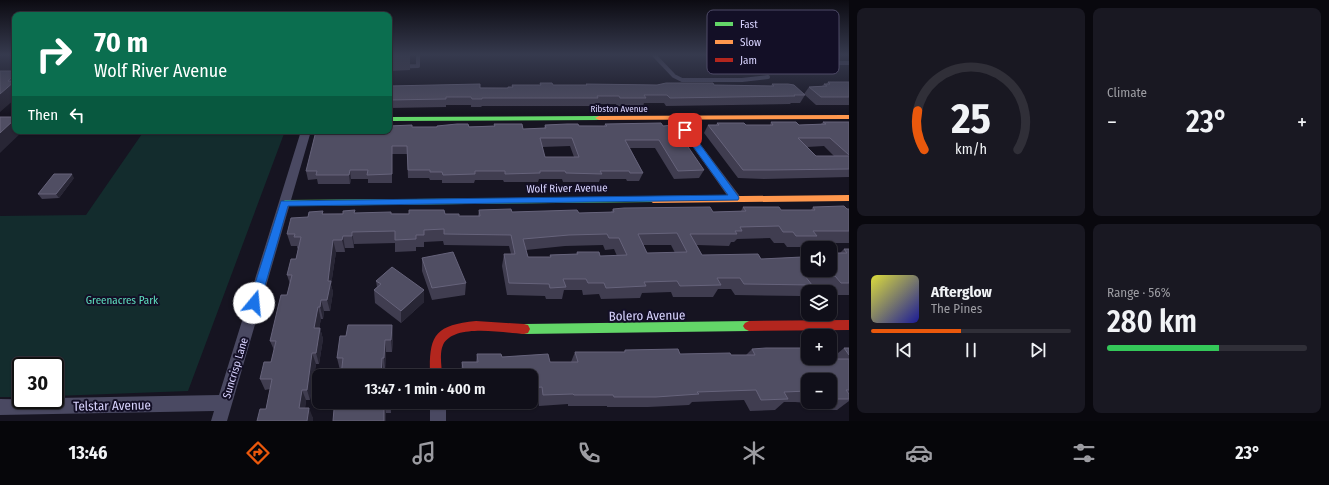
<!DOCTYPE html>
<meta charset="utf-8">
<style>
body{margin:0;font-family:"Fira Sans Condensed",sans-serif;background:#191822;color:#f1f3f6;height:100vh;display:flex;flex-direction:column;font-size:15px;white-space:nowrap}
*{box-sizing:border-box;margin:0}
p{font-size:13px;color:#9c9ca2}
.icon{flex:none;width:22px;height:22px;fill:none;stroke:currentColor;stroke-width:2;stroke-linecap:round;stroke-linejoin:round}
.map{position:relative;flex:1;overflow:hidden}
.details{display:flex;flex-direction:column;gap:8px;padding:8px;background:#09080e;width:480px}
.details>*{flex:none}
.top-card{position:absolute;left:12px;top:12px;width:380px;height:122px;border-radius:8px;box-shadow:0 1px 3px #0004,0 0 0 1px #302f38;background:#0b6e4f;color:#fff;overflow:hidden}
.controls{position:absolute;left:801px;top:241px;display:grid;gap:8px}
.controls a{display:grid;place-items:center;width:36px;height:36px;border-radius:8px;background:#100f19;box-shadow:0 1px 3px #0004,0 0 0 1px #302f38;font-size:20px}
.speed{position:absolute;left:12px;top:357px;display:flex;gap:8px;font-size:20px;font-weight:700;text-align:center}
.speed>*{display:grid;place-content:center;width:52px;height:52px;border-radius:50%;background:#100f19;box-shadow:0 1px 3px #0004,0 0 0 1px #302f38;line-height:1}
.speed .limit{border:2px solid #111;border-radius:6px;background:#fff;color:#111}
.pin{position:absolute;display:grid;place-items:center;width:34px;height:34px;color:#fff;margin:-17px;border-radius:8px;box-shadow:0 2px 6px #0006}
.me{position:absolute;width:44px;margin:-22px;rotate:17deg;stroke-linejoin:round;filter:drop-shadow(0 0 3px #0008)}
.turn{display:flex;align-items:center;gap:14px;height:84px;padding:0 16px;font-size:18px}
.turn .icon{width:52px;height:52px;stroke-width:2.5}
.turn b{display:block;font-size:28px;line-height:34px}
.then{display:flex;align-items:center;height:38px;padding:0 16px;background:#0003;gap:8px;font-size:15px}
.big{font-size:30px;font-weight:600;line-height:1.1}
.details .tile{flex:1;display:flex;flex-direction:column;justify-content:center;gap:6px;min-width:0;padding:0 14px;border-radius:8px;background:#191822}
.details .dial{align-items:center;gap:0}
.dial svg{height:104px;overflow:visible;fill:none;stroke:#302f38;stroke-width:7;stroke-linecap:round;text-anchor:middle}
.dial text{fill:#f1f3f6;stroke:none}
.song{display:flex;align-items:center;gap:12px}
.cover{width:48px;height:48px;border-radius:6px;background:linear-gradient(135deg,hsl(60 70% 55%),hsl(240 70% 35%))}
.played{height:4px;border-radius:2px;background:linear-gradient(90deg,#ea580c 45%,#302f38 45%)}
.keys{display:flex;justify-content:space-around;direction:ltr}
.heat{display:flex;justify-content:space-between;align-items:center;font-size:22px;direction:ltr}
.charge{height:6px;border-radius:3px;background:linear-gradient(90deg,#34c759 56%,#302f38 0)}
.details .tiles{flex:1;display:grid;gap:8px;grid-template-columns:repeat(2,1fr)}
.trip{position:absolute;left:312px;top:369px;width:226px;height:40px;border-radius:8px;background:#100f19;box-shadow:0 1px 3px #0004,0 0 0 1px #302f38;font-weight:600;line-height:40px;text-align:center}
.dock{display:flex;height:64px;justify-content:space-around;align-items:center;background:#06060a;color:#9c9ca2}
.dock .icon{width:28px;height:28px}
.dock .current{color:#ea580c}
.dock b{font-size:18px;color:#f1f3f6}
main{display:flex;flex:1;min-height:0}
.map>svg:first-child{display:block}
.green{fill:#132c2d}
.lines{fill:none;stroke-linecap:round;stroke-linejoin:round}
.lane{stroke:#4a4962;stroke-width:4}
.street{fill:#4a4962;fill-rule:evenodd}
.fast{fill:#63d668;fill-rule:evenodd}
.slow{fill:#ff974d;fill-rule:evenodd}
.jam{fill:#b3261e;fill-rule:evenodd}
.wall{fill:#403d50;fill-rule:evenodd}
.shaded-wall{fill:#282635}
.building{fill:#504e63;stroke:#66637b;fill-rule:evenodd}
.route{fill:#1a73e8;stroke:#114b97}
.labels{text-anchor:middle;stroke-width:4;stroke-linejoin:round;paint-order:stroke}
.far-street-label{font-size:9px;fill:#d9d4ff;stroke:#130f26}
.street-label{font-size:11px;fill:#d9d4ff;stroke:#130f26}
.park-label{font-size:11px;fill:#5fe0c0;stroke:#130f26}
.near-street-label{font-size:13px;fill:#d9d4ff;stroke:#130f26}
.key{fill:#130f26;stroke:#4e4a67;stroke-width:1}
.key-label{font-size:11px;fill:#d9d4ff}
</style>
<main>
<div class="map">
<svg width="849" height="421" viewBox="0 0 849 421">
<rect width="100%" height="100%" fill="#161421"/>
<path class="green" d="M144,131H285L188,391L55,396V366H21V397H0V216L86,215Z"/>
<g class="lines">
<path class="lane" d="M654,55L674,76L682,80H742L768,77
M797,55L810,63H849
M389,67L418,66V55"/>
<path class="street" d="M677,116L680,117L739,195L740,198L739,201H731L673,119Z
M301,131H311L227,421H211L214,411L0,415V399L55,400V398L219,395Z
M430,402H446V421H430Z"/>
<path class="fast" d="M599,116H602V120L389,121V117Z
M653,197L656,198L657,200L656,202L285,206L281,203L285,200Z
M749,321L753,323L755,326L753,329L749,331L524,334L520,333L518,329L520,325L524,324Z"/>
<path class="slow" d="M849,115V119L599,120L595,118L599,116Z
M849,195V201L653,203L649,200L653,197Z"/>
<path class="jam" d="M849,320V330L749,331L745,329L743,326L745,323L749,321Z
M476,321L524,324L528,325L530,329L528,333L524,334C503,333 454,323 443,345C439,354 442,367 442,376H430C429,337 433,325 476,321Z"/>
</g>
<path class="wall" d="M389,55H410V70L389,71Z
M828,82H849V105H816L805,95L800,103H791L790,104L666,106L664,103H644L643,106H617L616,104H597L596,106H482L481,107H471V105H446V107L389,108V86L508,88V87H512V85H540V83L553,85H586V84L657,85H714L771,86L772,84L804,94L809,87L822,86L824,84H826Z
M771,122L799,125L821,124L823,122H849V177L764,179L738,178L704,133L708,125H716L717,123L746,125H770ZM824,146L834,156H816L807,147Z
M494,124L523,129L544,128L545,125L604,126L605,124L663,126L704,170L699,178L674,179L655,148H630L643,173L639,181H627L626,179H600L599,182H563L562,179H539L538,182H504L503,180H475L474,183H442V180H430L429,178H408L407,154H392V183H368V179H351L350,184H318L317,179L308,180L306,171L412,127L494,126ZM570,146L574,157H545L542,147Z
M74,178L59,198L42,199L38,194Z
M743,207L781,210H811L813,207L849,209V243H811L807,247H787L784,243H774L770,238L737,239L734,242H731L729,246L697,245L702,255L761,259L800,257L801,256H804L807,253H808V270L840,253L844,249H849V295H830V292H828L824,288H809L801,296L735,295L731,289H718L713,297H673L671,292L642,293L640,298L601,299L599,294L583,295L582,290H564L562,299H546L545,296L507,295L502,266L504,254H511L509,246L444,245L443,241L424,242V247H416V251L395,252V243L354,244V248H345V252H336L331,285L333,292L330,311H324L323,319H321L319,328H320L323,339L319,364H316L310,400H306L305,408L313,418V421H257L266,409L270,389L265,390L260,379L271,362L274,350L270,341L287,295L290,284L287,275L296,259L298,248L297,249V246H291L287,234L308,217L323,211V214L355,213L445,214L459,216H478L479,210L512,212L579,213L611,212L613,209L713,212L741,211ZM603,245L605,250L614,249L617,256H600L577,252L576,254L550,255V257H528L526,250L565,246ZM643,245H671L675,253H647Z
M422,258L466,283L465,295L432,300L422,271Z
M376,281L424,290V302L401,323L375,303L374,290L377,287Z
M392,325L393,337L392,352H386L385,370H340L337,358L346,336Z
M844,348H849V401L837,410H811L807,403L795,402H784L775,410L750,411L744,400L692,402L689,405L648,407H607V406H568V404L539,406L538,398H531V376H462L461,374L462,362H476L477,354L550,362H571L575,352H624L625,350L680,354L731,355H746L752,349L805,354L825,359H831ZM808,380H830V402H808Z
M338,402H391V413H386L338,409Z
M464,402H507L506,408L473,409V404H464Z"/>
<path class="shaded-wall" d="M15,75V99L0,112V94L8,81Z
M15,119V131H23L0,153V133Z
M350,170L351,179L350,184L349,175Z
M72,174L74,178L59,198L56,194Z
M352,232L354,244V248L352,236Z
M343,236L345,248V252L342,240Z
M333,240L336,252L331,285L333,292L330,311L327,300L328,281Z
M424,290V302L401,323V311Z
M321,300L324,311L323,319L320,307Z
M318,307L321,319L317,339L314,328Z
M392,325L393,337L392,352L391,340Z
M320,328L323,339L319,364L316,353Z
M385,340L386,352L385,370L384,358Z
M312,353L316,364L310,400L307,390Z
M382,358L383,370V376H381Z
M302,390L306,400L304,418L299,408Z
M384,402L386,413V421H384Z
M390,402H391V413Z
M309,408L313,418V421H307Z"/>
<path class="building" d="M0,71H15V75L8,81H15L0,94Z
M828,82H849V97H821L809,87L827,86L824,84H830Z
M540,83H552L553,85H587L586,84L657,85L666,83H713L714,85L774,86L772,84H788L794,85L805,95H794L795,96L670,98L667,95H644L646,98H620L619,96H597L598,98H482V99H472L471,97H446V99L389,100V86L480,84V88H508V87H513L512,85H541Z
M0,117H15V119L0,133Z
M771,122H796L799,125L826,124L823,122H849V155L830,138H798L816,156H849V169L770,170H743L708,125H719L717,123H744L746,125H773Z
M661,123L663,126L673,125L704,170L678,171L659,140H625L643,173H630L629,171H600L602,174L566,173L565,171H540V173L505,174V171H475V174L443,175L442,172H430V170H408L407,146H392V174L367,175L368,170H350L349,175H316L317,171H306L316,131H389V126L412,125V127H437V126L457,124H468L469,127L495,126L494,124H522L523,129L546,128L545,125L567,124H578L579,126H607L605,124ZM540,138H572L579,157H545Z
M54,174H72L56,194H38Z
M844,206L847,209H849V231H813L817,236H796L793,232H783L779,226L740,227L742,231H735L737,234H690L702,255L758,254L761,259L802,257L801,256H808V270H830V253H847L844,249H849V283H841L835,276H805L812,285L744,284L740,278H717L721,285L680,286L677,281L644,282L646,286L606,288L604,283H588L586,279H563L566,287L550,288L549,284L509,283L504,254H515L511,235L444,234V229L424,230V235H416V239L395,240V231L352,232V236H343L342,240H333L328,281H331L327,300H321L320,307H318L314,328H320L316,353H312L307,390H302L299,408H309L307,421H257L260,409H266L272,379H260L264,362H271L276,341H270L278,307L281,295H287L292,275H287L291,259H296L301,237H294L295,234H287L291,218L308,217L309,212L323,211L322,214H343V211L355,210L354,213L391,212V214H409V210H444L445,214H459V216H480L479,210L511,209L512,212L577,210L579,213L614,212L613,209L624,208L710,207L713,212L746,211L743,207H779L781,210H815L813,207ZM677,233L687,252L647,253L638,234ZM607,234L609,238H619L627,255L600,256L599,252H577L578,254L550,255L551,257H528L523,239L569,235Z
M453,252L466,283L432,288L422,258Z
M392,267L424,290L401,311L374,290L381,284L376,281Z
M348,325H392L391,340H385L384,358H382L381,376H341L343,358H337L340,336H346Z
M766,348H801L805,354H808V358H825V359H849V390H846L849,394V399H830V380H808V391L784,392L788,399L761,400L756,390L697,392L699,394L656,397H614L613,395H574L573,394L543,395L542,387L531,388V376H527L525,369L504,370L505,376H464L462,362H478L477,354H501L502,357L548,354L550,362H578L575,352H625V350L678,349L680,354L730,353L731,355H755L752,349Z
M844,348H849V355Z
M338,402H390H384V421H333L334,409H338Z"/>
<linearGradient id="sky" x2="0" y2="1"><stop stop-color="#0c0b12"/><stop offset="0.48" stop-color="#363a4e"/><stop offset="1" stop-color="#363a4e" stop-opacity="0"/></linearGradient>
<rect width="849" height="114" fill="url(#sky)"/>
<path class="route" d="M683,128H688L738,196L739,198L738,200L288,206L260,303L258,306L254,308L251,306L249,303L281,201L728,195L681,130Z"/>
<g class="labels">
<g class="far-street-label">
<text x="619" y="112">Ribston Avenue</text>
</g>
<g class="street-label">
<text transform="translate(567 188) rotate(-1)" y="4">Wolf River Avenue</text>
<text transform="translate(235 368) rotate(-73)" y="4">Suncrisp Lane</text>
</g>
<g class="park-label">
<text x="122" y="304">Greenacres Park</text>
</g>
<g class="near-street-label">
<text transform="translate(647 315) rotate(-1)" y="5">Bolero Avenue</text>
<text transform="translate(112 405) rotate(-1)" y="5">Telstar Avenue</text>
</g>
</g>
<rect x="707" y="10" width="132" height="64" rx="6" class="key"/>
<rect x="715" y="22" width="18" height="4" fill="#63d668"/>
<rect x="715" y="40" width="18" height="4" fill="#ff974d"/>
<rect x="715" y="58" width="18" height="4" fill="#b3261e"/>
<g class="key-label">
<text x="740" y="28">Fast</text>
<text x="740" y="46">Slow</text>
<text x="740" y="64">Jam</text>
</g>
</svg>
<div class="controls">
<a><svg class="icon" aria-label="sound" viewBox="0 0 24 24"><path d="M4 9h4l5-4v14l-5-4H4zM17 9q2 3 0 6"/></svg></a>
<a><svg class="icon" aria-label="layers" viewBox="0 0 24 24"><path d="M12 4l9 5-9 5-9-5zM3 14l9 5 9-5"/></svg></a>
<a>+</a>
<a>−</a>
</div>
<div class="speed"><div class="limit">30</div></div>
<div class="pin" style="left:685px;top:130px;background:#d93025"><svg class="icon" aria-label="arrive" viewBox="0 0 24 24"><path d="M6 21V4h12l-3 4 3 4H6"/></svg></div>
<svg class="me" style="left:254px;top:303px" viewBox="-20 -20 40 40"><circle r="19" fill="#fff"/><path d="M0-13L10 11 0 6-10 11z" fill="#1a73e8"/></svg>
<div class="trip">13:47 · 1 min · 400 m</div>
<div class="top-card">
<div class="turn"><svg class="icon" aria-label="right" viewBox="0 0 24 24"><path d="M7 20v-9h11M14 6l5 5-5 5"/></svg><div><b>70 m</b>Wolf River Avenue</div></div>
<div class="then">Then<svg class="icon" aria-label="left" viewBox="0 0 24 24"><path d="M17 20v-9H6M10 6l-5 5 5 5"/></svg></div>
</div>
</div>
<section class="details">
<div class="tiles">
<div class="tile dial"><svg viewBox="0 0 100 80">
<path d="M14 69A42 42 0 1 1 86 69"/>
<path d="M14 69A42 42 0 0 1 9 39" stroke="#ea580c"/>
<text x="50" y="56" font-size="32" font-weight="700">25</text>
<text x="50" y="72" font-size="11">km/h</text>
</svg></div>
<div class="tile"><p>Climate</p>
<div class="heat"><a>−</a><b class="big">23°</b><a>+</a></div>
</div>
<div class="tile">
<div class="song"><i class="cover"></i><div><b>Afterglow</b><p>The Pines</p></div></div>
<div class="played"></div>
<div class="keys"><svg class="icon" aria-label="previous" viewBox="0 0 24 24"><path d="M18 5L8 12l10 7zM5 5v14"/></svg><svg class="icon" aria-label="pause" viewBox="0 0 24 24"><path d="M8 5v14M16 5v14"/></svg><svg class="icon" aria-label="next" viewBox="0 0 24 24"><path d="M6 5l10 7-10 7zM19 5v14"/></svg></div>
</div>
<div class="tile"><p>Range · 56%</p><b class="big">280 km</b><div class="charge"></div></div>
</div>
</section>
</main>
<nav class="dock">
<b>13:46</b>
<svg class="icon current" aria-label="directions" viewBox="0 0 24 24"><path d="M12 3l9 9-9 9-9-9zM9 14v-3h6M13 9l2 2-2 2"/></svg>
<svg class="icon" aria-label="music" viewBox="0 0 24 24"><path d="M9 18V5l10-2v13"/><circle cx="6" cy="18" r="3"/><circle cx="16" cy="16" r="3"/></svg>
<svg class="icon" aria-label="phone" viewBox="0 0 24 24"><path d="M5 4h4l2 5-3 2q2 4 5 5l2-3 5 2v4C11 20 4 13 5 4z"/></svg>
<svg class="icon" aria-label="climate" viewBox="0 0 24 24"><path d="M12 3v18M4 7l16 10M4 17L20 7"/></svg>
<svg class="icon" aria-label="car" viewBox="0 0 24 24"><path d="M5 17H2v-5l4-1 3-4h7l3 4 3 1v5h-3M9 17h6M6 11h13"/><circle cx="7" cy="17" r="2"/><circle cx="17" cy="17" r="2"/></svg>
<svg class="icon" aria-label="filters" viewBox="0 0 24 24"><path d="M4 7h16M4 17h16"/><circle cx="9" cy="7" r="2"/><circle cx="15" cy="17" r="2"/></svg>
<b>23°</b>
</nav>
